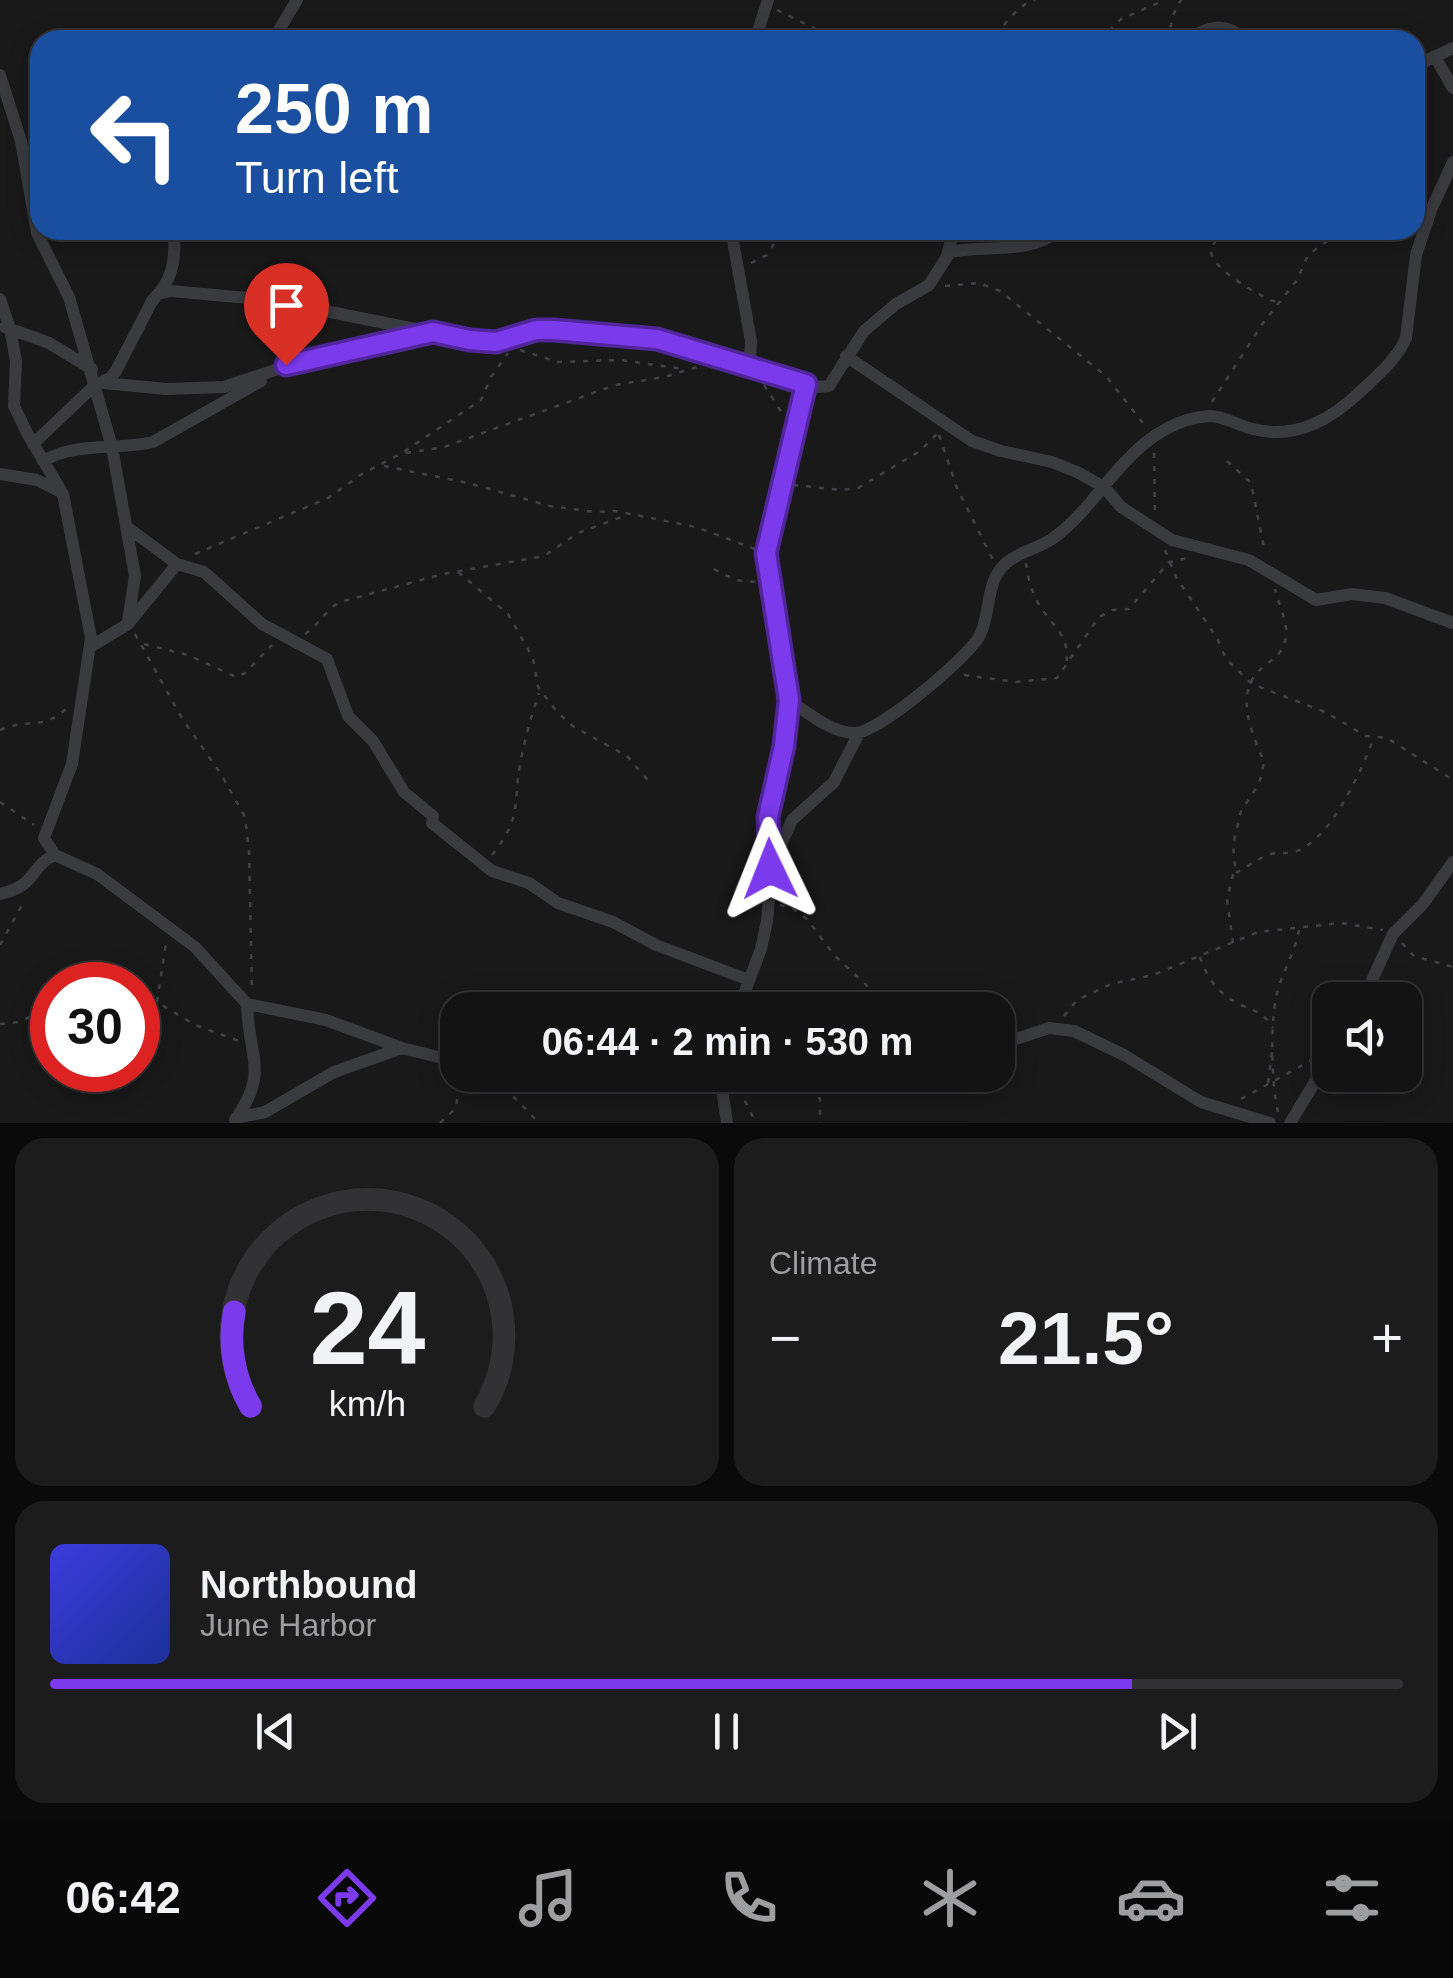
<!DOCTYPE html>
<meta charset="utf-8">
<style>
body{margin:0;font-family:Arial,sans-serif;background:#1c1c1d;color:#f1f3f6;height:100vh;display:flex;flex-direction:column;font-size:38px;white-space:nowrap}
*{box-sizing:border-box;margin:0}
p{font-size:32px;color:#9d9ea0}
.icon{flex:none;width:55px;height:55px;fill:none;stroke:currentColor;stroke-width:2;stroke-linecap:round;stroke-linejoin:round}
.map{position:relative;height:1123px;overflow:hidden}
.panel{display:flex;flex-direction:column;gap:15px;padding:15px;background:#0a0a0b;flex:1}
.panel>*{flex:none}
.top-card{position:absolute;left:30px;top:30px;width:1395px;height:210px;border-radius:30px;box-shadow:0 5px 25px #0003,0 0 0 2px #323234;background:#1a4fa0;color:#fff;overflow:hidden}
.buttons{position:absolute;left:1312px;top:982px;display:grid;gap:20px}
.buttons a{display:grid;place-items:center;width:110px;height:110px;border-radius:20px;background:#131314;box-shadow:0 5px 25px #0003,0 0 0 2px #323234;font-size:50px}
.speed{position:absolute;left:30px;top:962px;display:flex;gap:20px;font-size:50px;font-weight:700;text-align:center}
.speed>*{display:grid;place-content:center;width:130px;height:130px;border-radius:50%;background:#131314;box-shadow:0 5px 25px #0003,0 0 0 2px #323234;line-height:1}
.speed .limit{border:15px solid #d22;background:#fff;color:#111}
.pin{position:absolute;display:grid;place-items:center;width:85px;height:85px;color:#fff;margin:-102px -42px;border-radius:50% 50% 50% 0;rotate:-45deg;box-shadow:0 0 10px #0007}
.pin .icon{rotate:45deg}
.me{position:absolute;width:110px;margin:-55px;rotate:358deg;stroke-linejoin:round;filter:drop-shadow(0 0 8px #0008)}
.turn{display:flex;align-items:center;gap:35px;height:210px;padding:0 40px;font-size:45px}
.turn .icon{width:130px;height:130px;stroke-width:2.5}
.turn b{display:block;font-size:70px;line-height:85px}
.big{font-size:75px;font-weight:800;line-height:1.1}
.panel .widget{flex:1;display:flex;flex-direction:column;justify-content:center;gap:15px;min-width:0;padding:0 35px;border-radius:30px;background:#1c1c1d}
.panel .dial{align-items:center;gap:0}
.dial svg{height:260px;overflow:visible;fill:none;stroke:#323234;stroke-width:7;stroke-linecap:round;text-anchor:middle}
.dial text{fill:#f1f3f6;stroke:none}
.song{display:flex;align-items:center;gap:30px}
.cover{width:120px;height:120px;border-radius:15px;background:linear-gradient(135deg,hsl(240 70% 55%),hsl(230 70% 35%))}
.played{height:10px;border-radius:5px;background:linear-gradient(90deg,#7c3aed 80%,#323234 80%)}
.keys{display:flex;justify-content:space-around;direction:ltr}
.heat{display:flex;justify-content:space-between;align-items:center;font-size:55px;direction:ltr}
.panel .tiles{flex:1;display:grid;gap:15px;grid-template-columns:1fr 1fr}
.widget:last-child{grid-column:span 2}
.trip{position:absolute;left:440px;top:992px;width:575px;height:100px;border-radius:30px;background:#131314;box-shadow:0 5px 25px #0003,0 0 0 2px #323234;font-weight:800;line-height:100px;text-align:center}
.dock{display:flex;height:160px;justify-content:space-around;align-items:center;background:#080808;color:#9d9ea0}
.dock .icon{width:70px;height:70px}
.dock .current{color:#7c3aed}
.dock b{font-size:45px;color:#f1f3f6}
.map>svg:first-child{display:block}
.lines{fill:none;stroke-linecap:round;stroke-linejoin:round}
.path{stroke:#404246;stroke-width:2.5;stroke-dasharray:5 8;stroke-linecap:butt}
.street{stroke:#3a3b3f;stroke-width:12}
.route-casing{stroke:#51269a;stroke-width:25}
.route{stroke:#7c3aed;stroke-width:18}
</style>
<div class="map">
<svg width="1453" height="1123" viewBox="0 0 1453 1123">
<rect width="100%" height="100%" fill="#19191a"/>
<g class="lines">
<path class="path" d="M777,10L838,40
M983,40C1005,33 1012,6 1035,0
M1100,40L1121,19L1165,0
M1167,40L1174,13L1181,0
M1415,196L1426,188
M929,230L940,237
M1224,230C1221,235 1210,246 1211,251C1211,269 1261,297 1276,302
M751,263L767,255L783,230
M945,286L979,283L1000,291L1106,376L1146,427
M520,350L558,362L620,360L684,369
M764,385L784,416
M1212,402L1263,323L1297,280L1308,255L1342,230
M939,435L957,488L993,560
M406,453L444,447L615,385L664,377L704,365
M1154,453L1155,515
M1227,461L1251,483L1265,553
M384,466L468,483L550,506L595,512L615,511L696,527L755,549
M793,485L841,490L858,488L920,451L937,434
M1165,550L1176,577L1217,638L1226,659L1252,684L1325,712L1366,736L1387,738L1453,780
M195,554L328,498L362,474L402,453L481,400L491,377L508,353
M1026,563C1028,578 1031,590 1038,603C1054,630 1071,633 1066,668
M714,569L735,580L757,582
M458,572L508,614L533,658L538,687L557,712L574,727L627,756L651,784
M135,634L183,720L221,774L245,817L249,852L252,989
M305,634C319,625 325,610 340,602L443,574L544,556L578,533L627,515
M144,644L188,655L236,677L245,673L272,645
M964,675L1016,682L1057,678L1099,617L1112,610L1129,609L1169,562L1188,558
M0,730C29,717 41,732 67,708
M0,802L34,825
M492,855C522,817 513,806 520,764C525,739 531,716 539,693
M1236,873C1247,867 1258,858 1271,854C1279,852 1286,854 1294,852C1330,842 1362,770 1374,737
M780,905L793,909L807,919L834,955L878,996L888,1010
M1233,943L1227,900L1235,866L1233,845L1241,811L1259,784L1264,762C1254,737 1234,697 1258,672C1269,660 1284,656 1286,636C1288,622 1278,603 1275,589
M1402,943L1414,956L1453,967
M0,945L24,901
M1200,957C1207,978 1219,995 1241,1005C1256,1012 1263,1012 1273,1028
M758,997L759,1010
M157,1002L166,943
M138,1004L157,1002L195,1025L239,1041
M1064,1016L1077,1000L1111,984L1153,975L1258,932L1341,923L1383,930
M0,1024L19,1022L52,1006
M481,1075L508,1091L539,1123
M805,1075L820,1099V1123
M1268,1083L1272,1052
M739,1089L756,1123
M1241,1099L1312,1060
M1278,1112C1271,1082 1269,1012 1280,983C1287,964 1295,950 1299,930
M440,1123L456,1108L460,1076"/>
<path class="street" d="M273,40L297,0
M755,40L768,0
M1186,40C1210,25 1224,22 1247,40
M1435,57L1453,88
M1415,66L1453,48
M0,75L21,141L37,233L69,297L112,447L135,576L128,621
M731,230L751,341L750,365
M947,255L954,230
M159,293C175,274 175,254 174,230
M0,299L10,329L16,361L14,406L27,433L63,494L91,638L72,764L44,838L55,855L97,874L195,947L247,1004L326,1020L402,1048L458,1062
M5,327L49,343L92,369
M846,356L972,441L1001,451L1052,462L1077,472L1104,487L1121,507L1172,540L1249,560L1316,600L1352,594L1385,598L1453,623
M104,383L166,389L224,387L305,360L426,333
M33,444L95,385L110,378L116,371L152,301L158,294L171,291L270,300L470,340L496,342L536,330L638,336L724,357L818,387L829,386L864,331L896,304L929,285L950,252C989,244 1024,256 1061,230
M43,461C79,441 115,451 153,442L261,381
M0,474L37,480L59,491
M127,527L177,564
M90,647L128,624L177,564L204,572L262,624L327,659L348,716L373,741L404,792L433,816L432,823L492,871L529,883L558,903L613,922L656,945L749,980
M789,700C806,712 833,734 856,733C880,731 968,658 980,635C991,613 985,583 1005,564C1018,552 1037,549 1052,539C1081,519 1101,487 1125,462C1147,438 1176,418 1210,416C1224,416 1239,426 1253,429C1297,440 1332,419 1362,390C1378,375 1397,359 1406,338L1416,255L1431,210L1453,162
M773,862L792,820L834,782L859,733
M0,894C38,886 29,866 55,855
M1363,1000L1393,934L1423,904L1453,862
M738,1010L761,949L767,921L770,886L768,817L784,746L789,700L766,553L806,384
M998,1045L1049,1028L1074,1031L1124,1055L1201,1102L1270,1123
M724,1075L723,1095L727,1123
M734,1075L772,1078L782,1075
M236,1118L265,1112L334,1072L402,1048
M235,1120C270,1071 248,1057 247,1004
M1290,1123L1330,1057"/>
</g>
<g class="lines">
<defs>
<path id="route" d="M286,365L433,332L470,340L496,342L536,330H554L657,339L806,384L766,553L789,700L784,746L768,817L770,869"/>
</defs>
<use href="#route" class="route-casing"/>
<use href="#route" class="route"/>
</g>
</svg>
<div class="buttons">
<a><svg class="icon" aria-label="sound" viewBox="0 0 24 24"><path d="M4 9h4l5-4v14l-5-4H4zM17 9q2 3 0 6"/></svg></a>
</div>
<div class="speed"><div class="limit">30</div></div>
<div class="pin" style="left:286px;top:365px;background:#d93025"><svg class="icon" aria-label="arrive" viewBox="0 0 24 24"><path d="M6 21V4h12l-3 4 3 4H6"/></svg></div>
<svg class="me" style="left:770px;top:869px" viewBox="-20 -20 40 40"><path d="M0-17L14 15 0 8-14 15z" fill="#7c3aed" stroke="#fff" stroke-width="4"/></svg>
<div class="trip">06:44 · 2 min · 530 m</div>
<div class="top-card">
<div class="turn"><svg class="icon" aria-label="left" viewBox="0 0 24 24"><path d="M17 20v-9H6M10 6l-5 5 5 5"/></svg><div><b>250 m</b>Turn left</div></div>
</div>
</div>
<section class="panel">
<div class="tiles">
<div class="widget dial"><svg viewBox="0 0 100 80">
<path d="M14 69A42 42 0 1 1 86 69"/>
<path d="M14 69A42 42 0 0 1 9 40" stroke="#7c3aed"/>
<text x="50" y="56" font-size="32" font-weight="700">24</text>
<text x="50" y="72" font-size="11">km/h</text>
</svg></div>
<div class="widget"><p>Climate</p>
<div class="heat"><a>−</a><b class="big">21.5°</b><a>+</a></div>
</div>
<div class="widget">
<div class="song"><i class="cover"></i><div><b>Northbound</b><p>June Harbor</p></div></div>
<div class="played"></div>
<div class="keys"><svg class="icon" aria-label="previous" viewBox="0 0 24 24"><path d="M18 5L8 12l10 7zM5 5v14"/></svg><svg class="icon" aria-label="pause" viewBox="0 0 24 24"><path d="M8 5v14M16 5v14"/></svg><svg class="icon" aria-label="next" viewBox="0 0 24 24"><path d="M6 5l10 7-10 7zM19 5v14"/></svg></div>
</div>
</div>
</section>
<nav class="dock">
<b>06:42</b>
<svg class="icon current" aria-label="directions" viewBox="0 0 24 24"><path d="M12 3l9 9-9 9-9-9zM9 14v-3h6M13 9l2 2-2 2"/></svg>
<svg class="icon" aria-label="music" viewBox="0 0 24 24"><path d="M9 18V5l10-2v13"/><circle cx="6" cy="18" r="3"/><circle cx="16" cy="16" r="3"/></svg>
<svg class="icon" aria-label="phone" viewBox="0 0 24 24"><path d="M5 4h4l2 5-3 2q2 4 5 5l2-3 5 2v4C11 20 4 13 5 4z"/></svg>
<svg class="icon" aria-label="climate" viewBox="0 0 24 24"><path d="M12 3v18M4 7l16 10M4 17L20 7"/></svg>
<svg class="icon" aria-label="car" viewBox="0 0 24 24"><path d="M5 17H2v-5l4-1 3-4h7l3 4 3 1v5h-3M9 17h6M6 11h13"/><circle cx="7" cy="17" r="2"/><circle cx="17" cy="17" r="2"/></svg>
<svg class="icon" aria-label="filters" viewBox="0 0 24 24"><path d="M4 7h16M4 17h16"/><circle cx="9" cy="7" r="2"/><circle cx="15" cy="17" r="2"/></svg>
</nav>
